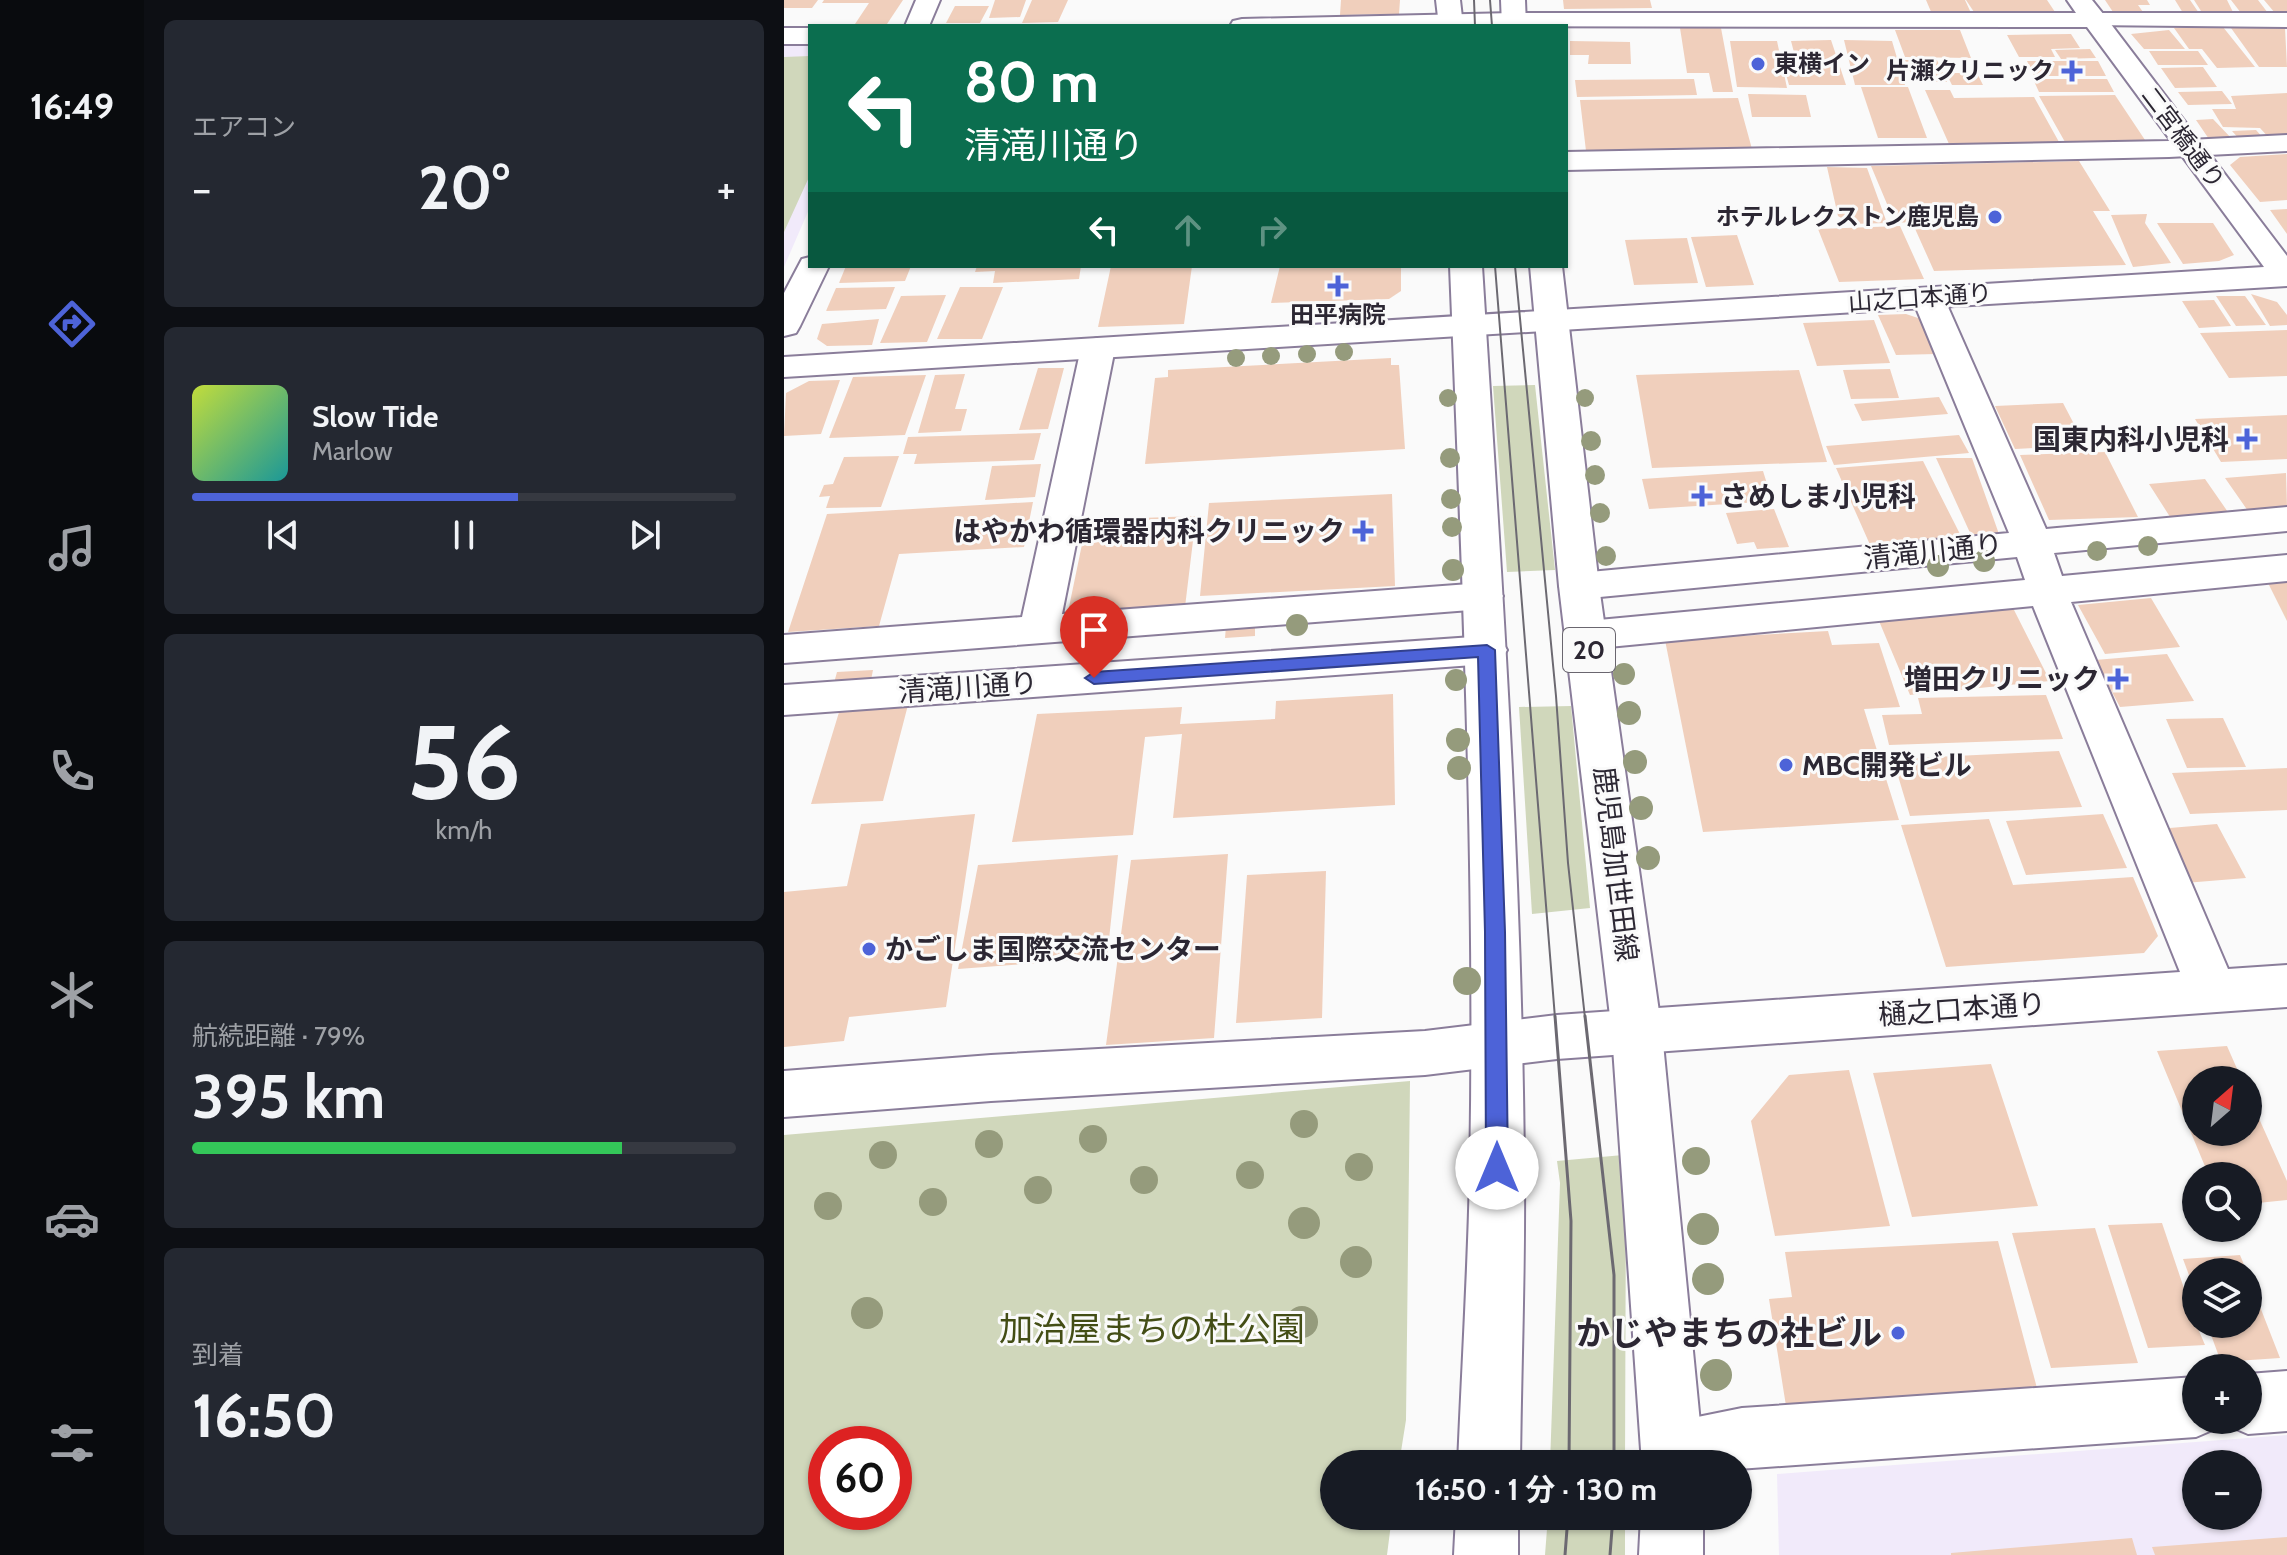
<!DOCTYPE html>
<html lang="ja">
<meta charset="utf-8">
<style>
body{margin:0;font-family:Cabin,"Noto Sans JP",sans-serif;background:#242831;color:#f1f3f6;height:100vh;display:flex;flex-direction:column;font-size:30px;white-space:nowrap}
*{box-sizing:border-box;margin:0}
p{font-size:26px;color:#9ea1a6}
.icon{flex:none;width:44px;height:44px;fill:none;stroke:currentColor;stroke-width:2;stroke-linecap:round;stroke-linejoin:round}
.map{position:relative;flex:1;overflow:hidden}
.details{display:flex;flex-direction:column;gap:20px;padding:20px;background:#0d0f14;width:640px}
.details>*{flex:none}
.guide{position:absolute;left:24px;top:24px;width:760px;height:244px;border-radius:0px;box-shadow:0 2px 6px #0004;background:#0b6e4f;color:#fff;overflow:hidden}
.needle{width:52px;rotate:28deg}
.buttons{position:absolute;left:1398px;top:1066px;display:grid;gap:16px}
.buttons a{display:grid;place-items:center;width:80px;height:80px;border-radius:50%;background:#171b24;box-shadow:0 2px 6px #0004;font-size:40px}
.speed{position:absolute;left:24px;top:1426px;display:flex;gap:16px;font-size:40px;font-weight:700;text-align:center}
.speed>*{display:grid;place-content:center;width:104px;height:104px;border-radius:50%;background:#171b24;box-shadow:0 2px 6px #0004;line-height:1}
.speed .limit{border:12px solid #d22;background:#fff;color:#111}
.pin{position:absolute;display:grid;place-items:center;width:68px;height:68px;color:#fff;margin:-82px -34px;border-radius:50% 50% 50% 0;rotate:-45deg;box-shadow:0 0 8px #0007}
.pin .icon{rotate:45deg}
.me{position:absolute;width:88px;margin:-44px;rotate:0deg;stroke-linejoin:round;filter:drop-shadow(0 0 6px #0008)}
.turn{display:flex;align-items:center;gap:28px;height:168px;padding:0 24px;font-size:36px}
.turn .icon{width:104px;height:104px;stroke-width:2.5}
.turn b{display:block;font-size:56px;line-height:68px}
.lanes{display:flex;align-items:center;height:76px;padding:0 24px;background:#0003;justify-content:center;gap:40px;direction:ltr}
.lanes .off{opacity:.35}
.big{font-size:60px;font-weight:700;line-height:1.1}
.details .card{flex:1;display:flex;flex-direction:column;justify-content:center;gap:12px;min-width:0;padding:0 28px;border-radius:12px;background:#242831}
.details .dial{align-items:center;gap:0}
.dial b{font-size:104px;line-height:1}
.song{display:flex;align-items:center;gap:24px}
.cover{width:96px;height:96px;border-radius:12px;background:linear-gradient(135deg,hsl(70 70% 55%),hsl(180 70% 35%))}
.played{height:8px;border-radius:4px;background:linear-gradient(90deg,#4d63d8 60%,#363941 60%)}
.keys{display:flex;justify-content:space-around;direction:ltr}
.heat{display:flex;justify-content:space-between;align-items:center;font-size:44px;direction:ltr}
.charge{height:12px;border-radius:6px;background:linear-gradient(90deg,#34c759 79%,#363941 0)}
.trip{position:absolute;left:536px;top:1450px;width:432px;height:80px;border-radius:40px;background:#171b24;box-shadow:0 2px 6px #0004;font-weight:700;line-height:80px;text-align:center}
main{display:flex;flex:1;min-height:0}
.dock{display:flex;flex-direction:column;width:144px;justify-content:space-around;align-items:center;background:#090b0e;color:#9ea1a6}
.dock .icon{width:56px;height:56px}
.dock .current{color:#4d63d8}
.dock b{font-size:36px;color:#f1f3f6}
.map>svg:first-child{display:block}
.built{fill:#f1eafa;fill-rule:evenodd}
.green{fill:#d0d7bb;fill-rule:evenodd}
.building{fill:#f0cfbc}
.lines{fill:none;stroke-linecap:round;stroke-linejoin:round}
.minor-casing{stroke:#8a7d9a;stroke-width:4}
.tertiary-casing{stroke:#8a7d9a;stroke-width:4}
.primary-casing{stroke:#8a7d9a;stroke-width:4}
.minor{fill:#fff;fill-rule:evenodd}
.tertiary{fill:#fff;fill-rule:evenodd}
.primary{fill:#fff;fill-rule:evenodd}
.tram-far1{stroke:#6c6971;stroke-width:2}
.tram{stroke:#6c6971;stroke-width:3}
.tree{fill:#959b7c}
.route{fill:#4d63d8;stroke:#32408c;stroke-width:2}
.poi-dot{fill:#4d63d8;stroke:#fafafa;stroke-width:3}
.labels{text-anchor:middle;stroke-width:6;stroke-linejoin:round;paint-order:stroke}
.far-poi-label{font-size:24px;font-weight:bold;fill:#2c2733;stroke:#fafafa;text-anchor:end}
.far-street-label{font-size:24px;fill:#2c2733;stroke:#fafafa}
.shield{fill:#fafafa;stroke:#6a666f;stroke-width:2}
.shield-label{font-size:26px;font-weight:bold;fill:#2c2733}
.poi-label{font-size:28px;font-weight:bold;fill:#2c2733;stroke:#fafafa;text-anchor:end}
.street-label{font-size:28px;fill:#2c2733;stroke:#fafafa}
.near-park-label{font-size:34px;fill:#434d15;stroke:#fafafa}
.near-poi-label{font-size:34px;font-weight:bold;fill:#2c2733;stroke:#fafafa;text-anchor:end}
</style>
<main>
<nav class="dock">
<b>16:49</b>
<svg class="icon current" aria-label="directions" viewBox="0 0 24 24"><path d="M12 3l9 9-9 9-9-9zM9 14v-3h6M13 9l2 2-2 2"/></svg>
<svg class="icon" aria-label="music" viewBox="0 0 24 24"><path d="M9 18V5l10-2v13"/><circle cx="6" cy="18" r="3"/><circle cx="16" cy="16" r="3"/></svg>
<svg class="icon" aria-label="phone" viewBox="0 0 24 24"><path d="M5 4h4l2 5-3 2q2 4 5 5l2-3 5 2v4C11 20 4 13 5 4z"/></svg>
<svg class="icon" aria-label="climate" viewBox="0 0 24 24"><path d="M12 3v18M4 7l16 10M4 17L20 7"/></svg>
<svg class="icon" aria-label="car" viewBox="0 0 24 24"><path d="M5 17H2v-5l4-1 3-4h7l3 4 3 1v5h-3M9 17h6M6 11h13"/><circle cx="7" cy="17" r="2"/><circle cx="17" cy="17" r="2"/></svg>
<svg class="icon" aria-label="filters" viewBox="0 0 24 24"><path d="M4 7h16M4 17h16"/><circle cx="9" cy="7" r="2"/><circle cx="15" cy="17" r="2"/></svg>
</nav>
<section class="details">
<div class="card"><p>エアコン</p>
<div class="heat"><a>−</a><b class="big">20°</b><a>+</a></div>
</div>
<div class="card">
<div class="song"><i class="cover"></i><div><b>Slow Tide</b><p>Marlow</p></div></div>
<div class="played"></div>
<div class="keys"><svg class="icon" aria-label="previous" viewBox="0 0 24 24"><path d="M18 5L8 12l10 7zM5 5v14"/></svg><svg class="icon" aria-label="pause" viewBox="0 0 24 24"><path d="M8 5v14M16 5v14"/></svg><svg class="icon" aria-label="next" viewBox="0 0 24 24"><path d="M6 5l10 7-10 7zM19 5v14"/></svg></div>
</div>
<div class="card dial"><b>56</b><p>km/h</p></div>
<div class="card"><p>航続距離 · 79%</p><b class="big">395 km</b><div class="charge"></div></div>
<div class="card"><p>到着</p><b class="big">16:50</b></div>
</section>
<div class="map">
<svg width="1503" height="1555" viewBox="0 0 1503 1555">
<rect width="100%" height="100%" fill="#fafafa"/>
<path class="built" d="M0,43H26V207L0,267Z
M1503,1435V1555H995L993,1474ZM1412,1464H1464V1516H1412Z"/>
<path class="green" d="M26,56V175L0,232V57Z
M751,385L771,570L723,572L709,386Z
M787,706L806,908L748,914L735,707Z
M626,1081L622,1420L615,1464H550V1516H608L603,1555H0V1135ZM110,1444V1512H42V1444Z
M839,1155L842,1183L841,1464H766L776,1183L773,1161Z
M764,1516H841V1555H761Z"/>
<path class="building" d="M0,0H34L28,8H0Z
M40,0H119L103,24H71L85,3H38Z
M211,0H242L236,17L205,18Z
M248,0H284L274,22L238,23Z
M557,0H616L615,14L556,15Z
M779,0H866L868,8L780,9Z
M1142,0H1181L1187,13L1148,14Z
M1182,0H1263L1271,12H1190Z
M1321,0H1363L1366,5H1354L1359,12H1329Z
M1391,0H1406L1415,13H1399Z
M1410,0H1443L1449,12L1417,11Z
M1447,0H1474L1484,13H1457Z
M1480,0H1503V13H1491Z
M171,6H205L196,23H162Z
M1439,27L1471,67L1433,68L1418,49H1405L1390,28Z
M896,28H937L949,92H929L925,73H903Z
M1447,28H1501L1503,67H1475Z
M1111,30H1176L1187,58L1121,57Z
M1385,30L1401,49H1360L1347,34Z
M1287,34L1296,48L1267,49L1271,57H1235L1223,35Z
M1047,40L1062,85H1005L998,60H1012L1007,41Z
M1060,40L1108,41L1121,85H1071Z
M786,41L846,42L847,64H804L805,55H786Z
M946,41H993L1003,88L953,87Z
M1306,49L1312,58L1277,59L1271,50Z
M1365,51H1414L1424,65H1374Z
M1121,60H1153L1163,82H1131Z
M1243,61H1314L1322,76H1250Z
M1419,67L1433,87L1391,88L1377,68Z
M1162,73H1193L1199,85H1168Z
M910,79L913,95L793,97L791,80Z
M1249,79H1323L1330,92H1255Z
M1077,87H1124L1143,138H1094Z
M1141,90H1166L1170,98L1250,97L1275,142L1165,144Z
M1438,91L1448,104L1404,105L1394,92Z
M1503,93V140H1487L1476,128L1439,127L1428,109H1452L1447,96Z
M964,94L1022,95L1027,117H968Z
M1331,95L1361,140L1281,142L1255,96Z
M954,98L968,149L802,151L796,100Z
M1429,119L1449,140L1427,142L1412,120Z
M1472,130L1481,140L1457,141L1448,131Z
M1503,154V200L1476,202L1446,165L1456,157Z
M1295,161L1326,211H1309L1342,265L1150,271L1128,222L1111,223L1087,166Z
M1043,167L1083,168L1103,223L1067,224L1054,216Z
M1503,209V234L1486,210Z
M1363,214L1361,223L1387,263L1349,267L1327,215Z
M1373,223H1429L1450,255L1435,261L1399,264Z
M1116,226L1140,279L1055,282L1034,229Z
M953,235L970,285L922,287L907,237Z
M903,238L914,283L850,285L841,240Z
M62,266H127L121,281L55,283Z
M193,266H297L295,279L209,283L211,271L191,272Z
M327,266H408L400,324L314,327Z
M496,266H617V291L605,299L487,303Z
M111,287L102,309L42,311L52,288Z
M176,287H219L198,339H153Z
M1467,294L1493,302L1503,315V325L1486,326Z
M162,295L143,342L96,343L117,296Z
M1432,296H1461L1482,325L1452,326Z
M1430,300L1447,326L1415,328L1398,301Z
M1122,314L1137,319L1152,354L1112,355L1094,315Z
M95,319L88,345L43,346L33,339L38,324Z
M1090,320L1106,363L1033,366L1019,323Z
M1503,330V376L1445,378L1416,333Z
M607,358V365H615L621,449L361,464L371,378L384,377V370Z
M254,368H280L264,429L235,430Z
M1106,369L1115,398L1067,399L1059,370Z
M1015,370L1043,462L868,468L852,375Z
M181,374L171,409H183L177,431L134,433L151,375Z
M142,375L121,435L45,438L69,377Z
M56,380L37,434L0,436L2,393L25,381Z
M1155,397L1164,414L1078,421L1070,404Z
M1279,403L1301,445L1231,449L1211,406Z
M1503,415V459L1437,462L1411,419Z
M257,433L250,460L130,464L133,454H119L124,437Z
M1175,435L1185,453L1050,465L1042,446Z
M1321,452L1354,517L1265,520L1236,455Z
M115,456L97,507L42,508L46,496L35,497L40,485L49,484L60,457Z
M1152,458H1188L1215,534L1187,535Z
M1139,461L1178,538L1087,547L1052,468Z
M257,464L251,497L201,500L208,466Z
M979,471L985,490H972L976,502L865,509L858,479Z
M1502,473L1503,507L1464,511L1441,478Z
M1421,479L1446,515L1388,520L1365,484Z
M608,494L611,586L416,596L425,503Z
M249,502L240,547L115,554L95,626L4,632L43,514Z
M990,509L1005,547L973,549L970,542L953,544L942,513Z
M412,516L401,607L284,612L303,520Z
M1483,581H1503V621Z
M1367,598L1396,647L1321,654L1294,605Z
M1229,608L1266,681L1126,695L1095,621Z
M471,625V636L441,638L442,626Z
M1044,631L1048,645L1095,643L1116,707L1080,709L1115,820L919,832L881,640Z
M1383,654L1410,701L1336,707L1311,660Z
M89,670L87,680L50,683L53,672Z
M609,694L611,805L389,818L398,734L361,737L349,835L228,842L253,714L398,707L396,724L491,719L492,701Z
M1262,695L1279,739L1105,745L1098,715L1138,714L1134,698Z
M124,705L99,801L27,804L56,709Z
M1439,718L1462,767L1403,768L1382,719Z
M1275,751L1298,807L1126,816L1109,759Z
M1503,768V810L1406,814L1388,773Z
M191,814L162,1007L65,1017L60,1041L0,1047V892L63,886L77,824Z
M1319,814L1343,868L1242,875L1222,821Z
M1205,819L1229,885L1349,877L1374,936L1360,953L1162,967L1117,825Z
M1433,824L1462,878L1401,883L1374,829Z
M444,854L430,1038L322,1045L347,860Z
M334,855L323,958L174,969L194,865Z
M542,871L538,1018L452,1023L463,875Z
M1443,1046L1458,1080H1412V1132H1464V1094L1503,1181V1200L1464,1204V1176H1425L1373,1051Z
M1207,1064L1254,1206L1128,1217L1089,1073Z
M1065,1070L1106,1226L991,1236L967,1121L1005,1075Z
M1378,1223L1412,1324L1421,1345L1364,1348L1324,1225Z
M1311,1228L1354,1363L1267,1368L1228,1233Z
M1214,1241L1254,1392L1002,1406L985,1299L1008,1297L1001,1252Z
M1456,1255L1463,1272H1412V1294L1399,1259Z
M1464,1276L1496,1358L1437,1362L1423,1324H1464Z
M1503,1537V1555H1371L1368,1547Z
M1348,1538L1353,1555H1167V1553Z"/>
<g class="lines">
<defs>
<path id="minor" d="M1311,13H1503V27L1302,25L1299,20L1302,15Z
M1503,135V151L1385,157L782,170V152L1385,141Z
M1144,288L1155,291L1160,298L1262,529L1503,507V531L1270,553L1278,576L1503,555V581L1287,602L1444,969L1503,965V1007L773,1059L641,1075L207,1101L0,1117V1071L207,1055L641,1031L773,1015L1396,972L1249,606L804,649L790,645L784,635L790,625L804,621L1241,580L1233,557L795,599L781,595L775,586L781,577L795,573L1225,533L1128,298L1133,291Z
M314,338L326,341L331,348L278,614L699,583L713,587L719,596L713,605L699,609L0,663V635L238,617L297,348L302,341Z
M703,636L717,640L723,650L717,660L703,664L0,715V685Z
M1503,1371V1431L1464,1434L1443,1425L1441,1420H1464V1374Z
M1412,1377V1420H1437L1433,1428L1412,1437L954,1469V1464H863L858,1453L867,1431L889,1422L958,1408Z"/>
<path id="tertiary" d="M132,0H156L145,26H121Z
M1283,0H1308L1320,15L1503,256V286L0,377V357L1480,267L1303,27L446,26L449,21L458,19L729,13H1292Z
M0,28H26V44H0Z
M26,257V266H45L16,326L12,333L0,336V293L18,259Z"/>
<path id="primary" d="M652,0H676L679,26H655Z
M717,0H741L742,26H718Z
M666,266H698C717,568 738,871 740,1173C741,1270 737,1367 736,1464H674C678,1367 684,1271 686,1174C692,871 678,568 666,266Z
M746,266H778L815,586L878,1033L920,1464H858L828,1033L775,586Z
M672,1516H734V1555H670Z
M857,1516H919V1555H855Z"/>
</defs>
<use href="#minor" class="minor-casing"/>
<use href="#tertiary" class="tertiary-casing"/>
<use href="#primary" class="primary-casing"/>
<use href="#minor" class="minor"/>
<use href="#tertiary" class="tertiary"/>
<use href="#primary" class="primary"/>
<path class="tram-far1" d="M690,0L691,26
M706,0L708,26
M711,266L771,1018
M731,266L772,696L784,863L801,1018"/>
<path class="tram" d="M771,1016L787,1221L785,1464
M801,1016L830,1275V1464
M781,1555L784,1516
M826,1555L829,1516"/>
</g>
<g class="tree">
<circle cx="560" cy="352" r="9"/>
<circle cx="523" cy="354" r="9"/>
<circle cx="487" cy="356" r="9"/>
<circle cx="452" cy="358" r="9"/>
<circle cx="664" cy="398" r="9"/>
<circle cx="801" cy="398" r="9"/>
<circle cx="807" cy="441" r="10"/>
<circle cx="666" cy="458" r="10"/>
<circle cx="811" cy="475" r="10"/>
<circle cx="667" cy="499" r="10"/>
<circle cx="816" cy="513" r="10"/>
<circle cx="668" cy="527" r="10"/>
<circle cx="1364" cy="546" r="10"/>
<circle cx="1313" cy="551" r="10"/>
<circle cx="822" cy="556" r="10"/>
<circle cx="1200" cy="561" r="11"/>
<circle cx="1154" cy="566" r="11"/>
<circle cx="669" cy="570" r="11"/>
<circle cx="513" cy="625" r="11"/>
<circle cx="314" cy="639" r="11"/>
<circle cx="840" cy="674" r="11"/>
<circle cx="672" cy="680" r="11"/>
<circle cx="845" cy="713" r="12"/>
<circle cx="674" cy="740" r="12"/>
<circle cx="851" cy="762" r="12"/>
<circle cx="675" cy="768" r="12"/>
<circle cx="857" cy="808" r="12"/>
<circle cx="864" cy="858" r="12"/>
<circle cx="683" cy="981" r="14"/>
<circle cx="520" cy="1124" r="14"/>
<circle cx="309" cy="1139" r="14"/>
<circle cx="205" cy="1144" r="14"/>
<circle cx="99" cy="1155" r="14"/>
<circle cx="912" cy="1161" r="14"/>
<circle cx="575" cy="1167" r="14"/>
<circle cx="466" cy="1175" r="14"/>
<circle cx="360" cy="1180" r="14"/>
<circle cx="254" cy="1190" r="14"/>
<circle cx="149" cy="1202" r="14"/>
<circle cx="44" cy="1206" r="14"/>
<circle cx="520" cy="1223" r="16"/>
<circle cx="919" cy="1229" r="16"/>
<circle cx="572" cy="1262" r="16"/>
<circle cx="924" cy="1279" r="16"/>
<circle cx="83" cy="1313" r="16"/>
<circle cx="518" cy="1322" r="16"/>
<circle cx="932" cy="1375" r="16"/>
</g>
<path class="route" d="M703,645L711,650L721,932L724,1168L721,1175L713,1178L705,1175L702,1168L701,932L694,657L310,684L301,678L310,672Z"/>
<g class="poi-dot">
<circle cx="974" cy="64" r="8"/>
<path d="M1284 59h8v8h8v8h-8v8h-8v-8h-8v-8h8z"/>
<circle cx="1211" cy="217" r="8"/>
<path d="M550 274h8v8h8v8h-8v8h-8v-8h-8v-8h8z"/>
<path d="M1459 427h8v8h8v8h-8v8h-8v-8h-8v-8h8z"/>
<path d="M914 484h8v8h8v8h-8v8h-8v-8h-8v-8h8z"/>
<path d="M575 519h8v8h8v8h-8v8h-8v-8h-8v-8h8z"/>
<path d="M1330 667h8v8h8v8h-8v8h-8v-8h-8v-8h8z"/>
<circle cx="1002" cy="765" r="8"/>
<circle cx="85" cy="949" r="8"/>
<circle cx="1114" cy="1333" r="8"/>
</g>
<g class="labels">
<g class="far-poi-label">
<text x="990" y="72" text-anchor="start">東横イン</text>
<text x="1270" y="79">片瀬クリニック</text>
<text x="1195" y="225">ホテルレクストン鹿児島</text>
<text x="554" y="323" text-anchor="middle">田平病院</text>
</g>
<g class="far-street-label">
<text transform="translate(1399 138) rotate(53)" y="8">二宮橋通り</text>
<text transform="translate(1136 298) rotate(-4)" y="8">山之口本通り</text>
</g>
<rect class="shield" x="779" y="628" width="52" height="44" rx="6"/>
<g class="shield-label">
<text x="805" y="659">20</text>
</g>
<g class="poi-label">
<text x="1445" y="449">国東内科小児科</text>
<text x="936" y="506" text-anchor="start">さめしま小児科</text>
<text x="561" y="541">はやかわ循環器内科クリニック</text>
<text x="1316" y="689">増田クリニック</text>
<text x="1018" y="775" text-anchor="start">MBC開発ビル</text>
<text x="101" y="959" text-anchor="start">かごしま国際交流センター</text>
</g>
<g class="street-label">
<text transform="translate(1149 551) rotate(-6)" y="10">清滝川通り</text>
<text transform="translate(184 687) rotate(-4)" y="10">清滝川通り</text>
<text transform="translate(832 864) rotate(83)" y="10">鹿児島加世田線</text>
<text transform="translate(1178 1009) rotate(-4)" y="10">樋之口本通り</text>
</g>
<g class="near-park-label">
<text x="368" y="1341">加治屋まちの杜公園</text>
</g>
<g class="near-poi-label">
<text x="1098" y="1345">かじやまちの社ビル</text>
</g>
</g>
</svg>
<div class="buttons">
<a><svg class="needle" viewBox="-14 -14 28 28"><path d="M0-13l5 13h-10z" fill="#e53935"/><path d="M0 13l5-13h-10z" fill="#9ea1a6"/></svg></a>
<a><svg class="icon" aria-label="search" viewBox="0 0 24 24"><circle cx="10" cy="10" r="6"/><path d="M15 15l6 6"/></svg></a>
<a><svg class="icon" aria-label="layers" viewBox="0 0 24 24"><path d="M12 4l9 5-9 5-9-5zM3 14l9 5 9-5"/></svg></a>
<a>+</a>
<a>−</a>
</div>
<div class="speed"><div class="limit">60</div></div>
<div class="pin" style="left:310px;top:678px;background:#d93025"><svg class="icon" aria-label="arrive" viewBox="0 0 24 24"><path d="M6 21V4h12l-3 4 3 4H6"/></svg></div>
<svg class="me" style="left:713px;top:1168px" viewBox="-20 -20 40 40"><circle r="19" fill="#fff"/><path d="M0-13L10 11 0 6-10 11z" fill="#4d63d8"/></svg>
<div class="trip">16:50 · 1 分 · 130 m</div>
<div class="guide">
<div class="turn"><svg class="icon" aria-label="left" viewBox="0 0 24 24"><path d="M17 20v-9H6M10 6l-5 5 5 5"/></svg><div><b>80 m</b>清滝川通り</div></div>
<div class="lanes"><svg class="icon" aria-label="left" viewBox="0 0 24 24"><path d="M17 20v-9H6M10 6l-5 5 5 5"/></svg><svg class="icon off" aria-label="ahead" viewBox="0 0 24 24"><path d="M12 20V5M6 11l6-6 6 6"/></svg><svg class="icon off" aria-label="right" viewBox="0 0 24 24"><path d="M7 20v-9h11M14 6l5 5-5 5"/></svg></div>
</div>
</div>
</main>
